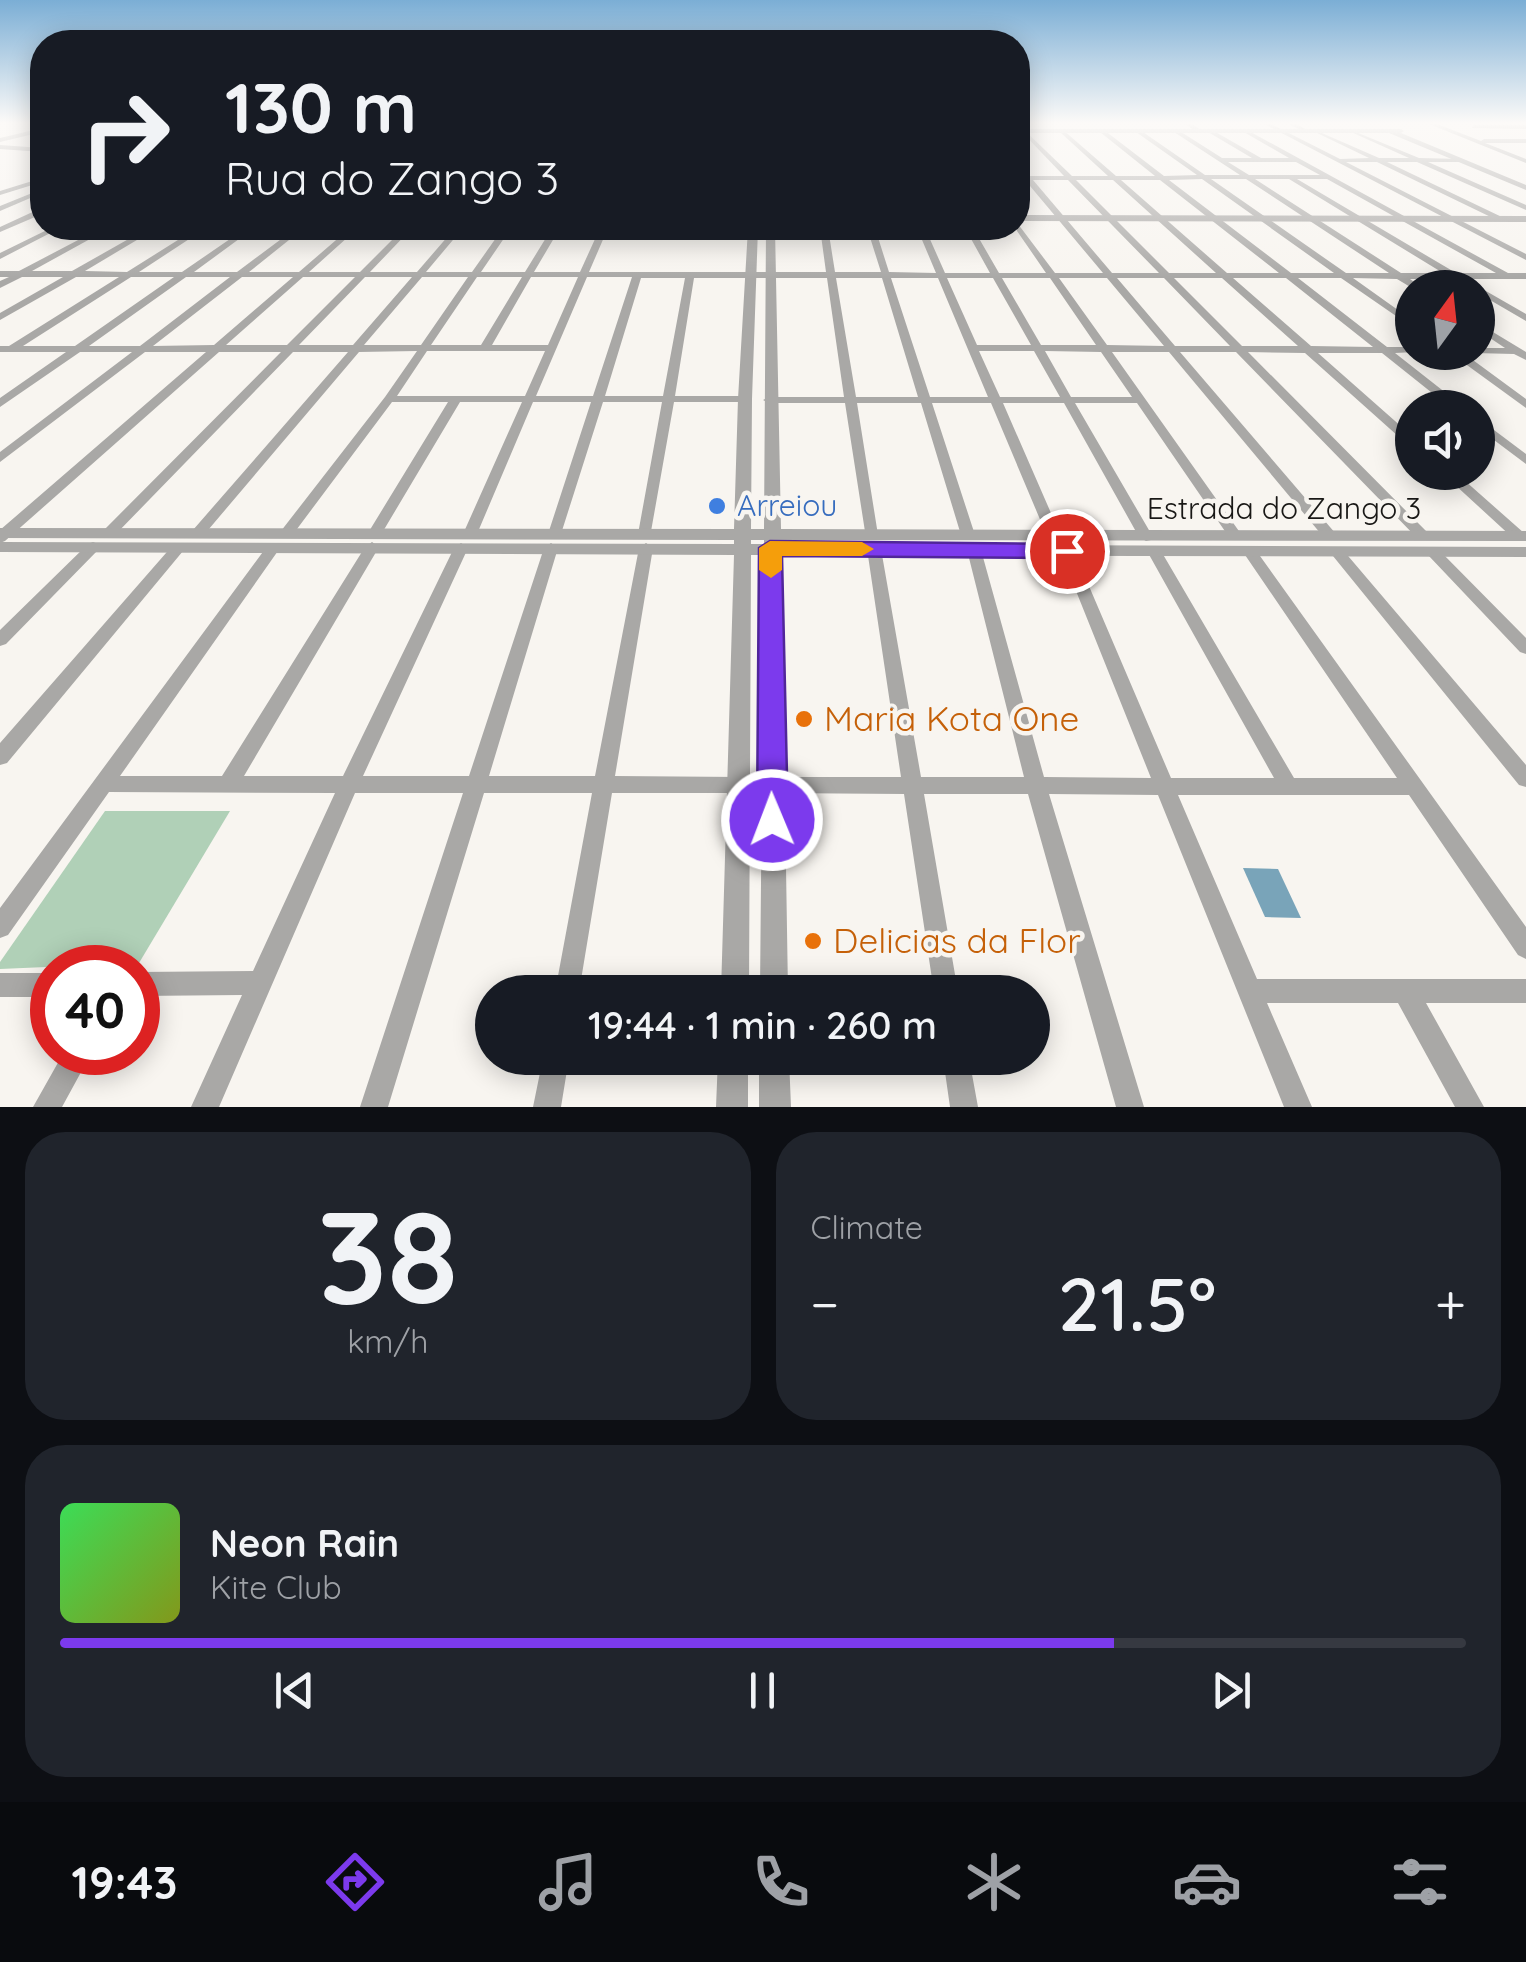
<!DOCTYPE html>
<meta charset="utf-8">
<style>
body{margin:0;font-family:Quicksand,sans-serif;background:#20242c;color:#f1f3f6;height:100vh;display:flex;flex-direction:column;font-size:38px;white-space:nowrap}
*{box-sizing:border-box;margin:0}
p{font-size:32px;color:#9ea1a6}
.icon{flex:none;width:55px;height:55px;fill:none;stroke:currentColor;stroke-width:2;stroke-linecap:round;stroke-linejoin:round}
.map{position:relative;height:1107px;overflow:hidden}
.details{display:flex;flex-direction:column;gap:25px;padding:25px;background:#0d0f14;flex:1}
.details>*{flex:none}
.top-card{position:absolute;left:30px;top:30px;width:1000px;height:210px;border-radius:40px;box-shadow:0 5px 25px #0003;background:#171b24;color:#f1f3f6;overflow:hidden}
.needle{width:65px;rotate:15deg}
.fabs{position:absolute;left:1395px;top:270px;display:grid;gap:20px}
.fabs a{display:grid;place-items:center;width:100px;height:100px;border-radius:50%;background:#171b24;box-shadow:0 5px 25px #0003;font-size:50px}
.speed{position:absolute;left:30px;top:945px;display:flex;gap:20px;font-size:50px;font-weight:700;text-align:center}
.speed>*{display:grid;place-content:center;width:130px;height:130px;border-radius:50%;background:#171b24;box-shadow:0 5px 25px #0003;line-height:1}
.speed .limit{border:15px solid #d22;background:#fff;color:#111}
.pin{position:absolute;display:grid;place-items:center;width:85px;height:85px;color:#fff;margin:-42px;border:5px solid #fff;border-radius:50%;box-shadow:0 2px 10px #0007}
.me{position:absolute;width:110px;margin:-55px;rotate:359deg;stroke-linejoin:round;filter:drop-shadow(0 0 8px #0008)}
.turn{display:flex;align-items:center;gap:35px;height:210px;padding:0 30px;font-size:45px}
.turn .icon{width:130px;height:130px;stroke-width:2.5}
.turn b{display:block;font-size:70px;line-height:85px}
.big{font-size:75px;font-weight:600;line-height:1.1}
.details .tile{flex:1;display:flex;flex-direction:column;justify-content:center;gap:15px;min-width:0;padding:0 35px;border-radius:40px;background:#20242c}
.details .dial{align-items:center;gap:0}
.dial b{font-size:130px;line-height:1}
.song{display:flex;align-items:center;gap:30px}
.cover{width:120px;height:120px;border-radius:15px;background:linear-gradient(135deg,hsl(130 70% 55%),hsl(70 70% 35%))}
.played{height:10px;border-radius:5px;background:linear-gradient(90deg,#7c3aed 75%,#363941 75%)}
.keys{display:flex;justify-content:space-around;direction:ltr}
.heat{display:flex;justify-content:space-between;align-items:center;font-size:55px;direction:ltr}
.details .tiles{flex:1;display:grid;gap:25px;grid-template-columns:1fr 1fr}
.tile:last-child{grid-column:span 2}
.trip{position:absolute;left:475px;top:975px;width:575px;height:100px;border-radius:50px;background:#171b24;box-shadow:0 5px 25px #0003;font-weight:600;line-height:100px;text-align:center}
.dock{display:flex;height:160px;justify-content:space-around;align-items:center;background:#090b0e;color:#9ea1a6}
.dock .icon{width:70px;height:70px}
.dock .selected{color:#7c3aed}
.dock b{font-size:45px;color:#f1f3f6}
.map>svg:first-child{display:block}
.green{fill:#b0d0b7}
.water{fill:#79a4b9}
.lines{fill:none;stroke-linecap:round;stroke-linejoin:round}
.minor{fill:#a9a8a6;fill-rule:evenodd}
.tertiary{fill:#a9a8a6;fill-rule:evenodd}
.route{fill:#7c3aed;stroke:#51269a;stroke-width:2.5}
.slow{fill:#f59e0b}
.shop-dot{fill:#3f7fe0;stroke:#f8f5f0;stroke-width:4}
.food-dot{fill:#e8710a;stroke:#f8f5f0;stroke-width:4}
.labels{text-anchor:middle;stroke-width:9;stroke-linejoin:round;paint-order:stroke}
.shop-label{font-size:30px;fill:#366cbe;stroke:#f8f5f0;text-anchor:start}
.street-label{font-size:30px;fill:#191816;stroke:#f8f5f0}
.near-food-label{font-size:35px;fill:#c56008;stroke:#f8f5f0;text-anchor:start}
</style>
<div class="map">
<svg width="1526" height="1107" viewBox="0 0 1526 1107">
<rect width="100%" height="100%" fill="#f8f5f0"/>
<path class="green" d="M105,811H230L139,963L0,969V962Z"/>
<path class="water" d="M1243,868L1278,869L1301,918L1265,917Z"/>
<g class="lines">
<path class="minor" d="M1018,124L1072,176H1108L1060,132L1062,129L1116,176H1155L1100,132V130H1104L1164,176L1197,175L1136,132V130H1140L1205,175H1240L1174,132V130H1178L1222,158H1252L1208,132V130H1212L1261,158H1289L1242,131L1247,130L1508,273H1526V279H1465L1526,314V321L1478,293V288H1467L1452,279H1410L1422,288H1412L1397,279L1353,278L1412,320V327L1341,278H1298L1387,347H1412V352H1415L1395,353L1465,408H1451L1382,353H1318L1412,436V446L1408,445L1305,353L1248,352L1429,534L1431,537L1429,540H1419L1236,352H1180L1336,534L1338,537L1336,540H1326L1169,352H1112L1241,534L1243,537L1241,540H1231L1137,403H1075L1153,537L1151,540L1146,541L1139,537L1064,403H1003L1061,536L1054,540L1047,536L991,403H932L975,535L968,539L961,535L921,403H857L878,535L876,538H866L845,403H769L763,400L769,397H844L827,278H694L675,396H745L751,399L745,402H674L650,537H640L638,534L662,402H603L560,537H550L548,534L591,402H533L477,534L470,538L463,534L522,402H460L382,533L375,537L368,533L448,402H392L291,537H281L279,534L281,531L385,397L417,351L359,352L203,536H193L191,533L193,530L348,352H293L114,536H104L102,533L104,530L281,352H219L5,541L0,543V530L206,352H145L0,462V452L132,352H80L0,407V398L66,352H0V346H9L119,277H76L0,320V313L63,277H22L0,288V281L9,277H0V271H19L101,228H110L32,271H72L148,228H157L85,271L127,272L197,228H206L139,272H182L246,228H254L194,272H237L296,228H304L249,272H299L350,228H358L309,272H360L404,228H412L370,272H417L455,228H463L426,272H472L503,228H511L481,272H525L552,228H560L534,272H580L600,228H608L589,272H826L820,228H828L835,272H881L867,228H875L889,272L936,273L917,228H925L945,273H990L965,228H973L999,273H1046L1015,228H1018V224L1055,273H1103L1025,180L1018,178L1022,176L1018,171V165L1029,176H1064L1018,128ZM1228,162H1296L1320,175H1249ZM1202,179L1334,273H1291L1169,180ZM1211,179H1246L1389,273H1346ZM1255,179H1289L1443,273H1401ZM1297,179H1327L1496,273H1456ZM1033,180H1068L1159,273H1112ZM1076,180H1113L1216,273H1169ZM1121,180H1160L1279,273H1227ZM131,277H174L75,346H23ZM186,277H230L140,346H89ZM242,277H293L214,345L153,346ZM303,277H355L287,345H226ZM365,277H412L353,345H299ZM422,277H468L421,345H364ZM477,277H522L481,345H431ZM531,277H578L548,345H492ZM587,277H632L593,396H536ZM641,278H685L663,396H605ZM836,278H882L918,397H856ZM891,278H938L988,397H930ZM947,278H993L1031,345H977ZM1002,278H1050L1096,345H1041ZM1059,278H1107L1164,346L1107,345ZM1117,278H1164L1230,346H1175ZM1174,278H1222L1298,346H1242ZM1233,278H1286L1373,347L1311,346ZM427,351H545L525,396H397ZM979,351H1034L1060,397H1000ZM1045,351L1101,352L1132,397H1071Z
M1185,124H1192L1202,131L1197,132Z
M1264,124H1271L1340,159L1369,158L1315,132V130L1379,158H1409L1351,132V130L1419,158L1463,159L1461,162H1428L1526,205V210L1417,162H1387L1506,219L1499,221L1377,162H1346L1526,254V260Z
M1289,124H1296L1309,131L1304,132Z
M1429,124H1437L1481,141L1484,139H1526V143H1485L1526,159V163Z
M1474,125H1526V129L1472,128Z
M42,128V132L0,142V138Z
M0,145L42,148V152L0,149Z
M42,178V182L0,195V191Z
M42,189V193L0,211V206Z
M39,209H42V214L0,232V227Z
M51,228H60L0,259V253Z
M1478,323L1526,352V360L1514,354L1474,353L1478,352V348H1505L1478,330Z
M1449,352H1462L1526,399V408Z
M1478,418L1526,454V464L1478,428Z
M1441,472H1455L1524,533V539H1514Z
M93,542L98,544L100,547L98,550L6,644L0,646V630L88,544Z
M372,542L379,547L244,776H343L454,548L461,543L468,548L363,776H469L544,548L551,543L558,548L489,776H595L639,548L646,543L653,548L615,776L740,777L747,779L750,785L747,791L740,793H612L579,992H555L592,793H484L388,1107H360L463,793H355L219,1107H191L242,995L138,996V972L253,971L335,793L109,792L8,935L0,938V908L268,545H278L280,548L120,776H222L365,547Z
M178,543L183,545L185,548L183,551L7,763L0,765V743L173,545Z
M874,544L881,549L921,777H1024L967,550L974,545L981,550L1044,777L1151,778L1060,551L1067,546L1074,551L1171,778H1274L1147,551L1154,546L1161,551L1294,778H1397L1243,552L1250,547L1255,549L1526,927V959L1518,955L1409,795H1178L1257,979H1526V1003H1426L1484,1107H1455L1398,1003H1267L1312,1107H1284L1158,795L1049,794L1144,1107H1116L1028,794H924L958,992H934L904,794L772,793L765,791L762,785L765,779L772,777H901L867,549Z
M1433,547L1438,549L1526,638V654L1520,652L1428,555L1426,552Z
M1338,548L1343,550L1526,765V787L1519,785L1333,556L1331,553Z
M0,973H52V997H0Z
M64,1052H92L62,1107H33Z
M543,1058H569L561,1107H533Z
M943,1058H969L978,1107H950Z"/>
<path class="tertiary" d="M1018,129H1401L1404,131L1401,133L1526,185V190L1389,133H1018Z
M1018,215L1526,216V222L1018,221Z
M748,228H758L752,399L751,529H764L766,228H775L781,529L1526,531V541L781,540V544L1526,547V557L781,555L788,992H760L764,555H751L749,992H721L734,555L0,552V542L734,544V540L0,538V528L734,529L738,399ZM751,540H764V544H751Z
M718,1058H748V1107H716Z
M759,1058H789L791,1107H759Z"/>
</g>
<linearGradient id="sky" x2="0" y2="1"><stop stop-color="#7baed5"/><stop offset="0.44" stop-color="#fcfaf8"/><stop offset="1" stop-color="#fcfaf8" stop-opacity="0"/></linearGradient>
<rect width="1526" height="279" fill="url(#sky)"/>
<path class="route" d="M770,541L1067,544L1078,551L1067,558L782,556L788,820L784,829L772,833L761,829L757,820L759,548Z"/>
<path class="slow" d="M770,541L862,542L874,549L862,556H782V570L771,578L759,570V548Z"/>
<circle class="shop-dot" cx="717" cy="506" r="10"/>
<g class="food-dot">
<circle cx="804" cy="719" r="10"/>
<circle cx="813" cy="941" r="10"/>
</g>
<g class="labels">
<g class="shop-label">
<text x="737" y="516">Arreiou</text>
</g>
<g class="street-label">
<text x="1284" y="519">Estrada do Zango 3</text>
</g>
<g class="near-food-label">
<text x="824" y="731">Maria Kota One</text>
<text x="833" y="953">Delicias da Flor</text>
</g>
</g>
</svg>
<div class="fabs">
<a><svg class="needle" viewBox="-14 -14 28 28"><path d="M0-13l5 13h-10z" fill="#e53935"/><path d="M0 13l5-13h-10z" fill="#9ea1a6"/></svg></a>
<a><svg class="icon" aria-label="sound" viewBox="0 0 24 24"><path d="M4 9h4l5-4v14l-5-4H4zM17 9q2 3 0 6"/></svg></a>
</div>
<div class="speed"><div class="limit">40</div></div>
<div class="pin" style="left:1067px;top:551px;background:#d93025"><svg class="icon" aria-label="arrive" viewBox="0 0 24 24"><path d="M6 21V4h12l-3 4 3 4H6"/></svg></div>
<svg class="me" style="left:772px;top:820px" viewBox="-20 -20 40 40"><circle r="17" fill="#7c3aed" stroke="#fff" stroke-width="3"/><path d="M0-11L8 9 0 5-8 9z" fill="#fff"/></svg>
<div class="trip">19:44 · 1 min · 260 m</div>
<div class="top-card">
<div class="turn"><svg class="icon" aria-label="right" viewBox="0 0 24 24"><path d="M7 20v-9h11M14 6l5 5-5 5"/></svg><div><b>130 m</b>Rua do Zango 3</div></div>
</div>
</div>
<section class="details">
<div class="tiles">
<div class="tile dial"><b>38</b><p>km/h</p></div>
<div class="tile"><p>Climate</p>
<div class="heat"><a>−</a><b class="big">21.5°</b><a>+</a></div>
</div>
<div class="tile">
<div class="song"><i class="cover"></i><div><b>Neon Rain</b><p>Kite Club</p></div></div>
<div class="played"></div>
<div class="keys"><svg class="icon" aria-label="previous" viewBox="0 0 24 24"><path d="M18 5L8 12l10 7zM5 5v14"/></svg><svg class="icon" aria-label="pause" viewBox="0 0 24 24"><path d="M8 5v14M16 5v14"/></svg><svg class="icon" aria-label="next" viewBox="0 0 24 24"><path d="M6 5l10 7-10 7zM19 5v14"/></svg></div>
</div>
</div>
</section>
<nav class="dock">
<b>19:43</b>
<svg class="icon selected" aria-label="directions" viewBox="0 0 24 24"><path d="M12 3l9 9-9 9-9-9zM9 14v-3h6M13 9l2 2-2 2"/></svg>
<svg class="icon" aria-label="music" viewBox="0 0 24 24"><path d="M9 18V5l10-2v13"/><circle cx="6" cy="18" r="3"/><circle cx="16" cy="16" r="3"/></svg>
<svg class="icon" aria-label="phone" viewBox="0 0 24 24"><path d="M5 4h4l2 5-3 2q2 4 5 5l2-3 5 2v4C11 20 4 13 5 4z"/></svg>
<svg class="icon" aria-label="climate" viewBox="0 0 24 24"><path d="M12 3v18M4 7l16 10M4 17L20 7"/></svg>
<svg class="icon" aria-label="car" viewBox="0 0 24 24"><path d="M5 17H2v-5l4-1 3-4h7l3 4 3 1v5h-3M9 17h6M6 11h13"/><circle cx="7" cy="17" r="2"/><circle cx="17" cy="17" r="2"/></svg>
<svg class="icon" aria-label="filters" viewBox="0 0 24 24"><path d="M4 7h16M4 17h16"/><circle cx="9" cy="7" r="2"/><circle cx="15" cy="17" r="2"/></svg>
</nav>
